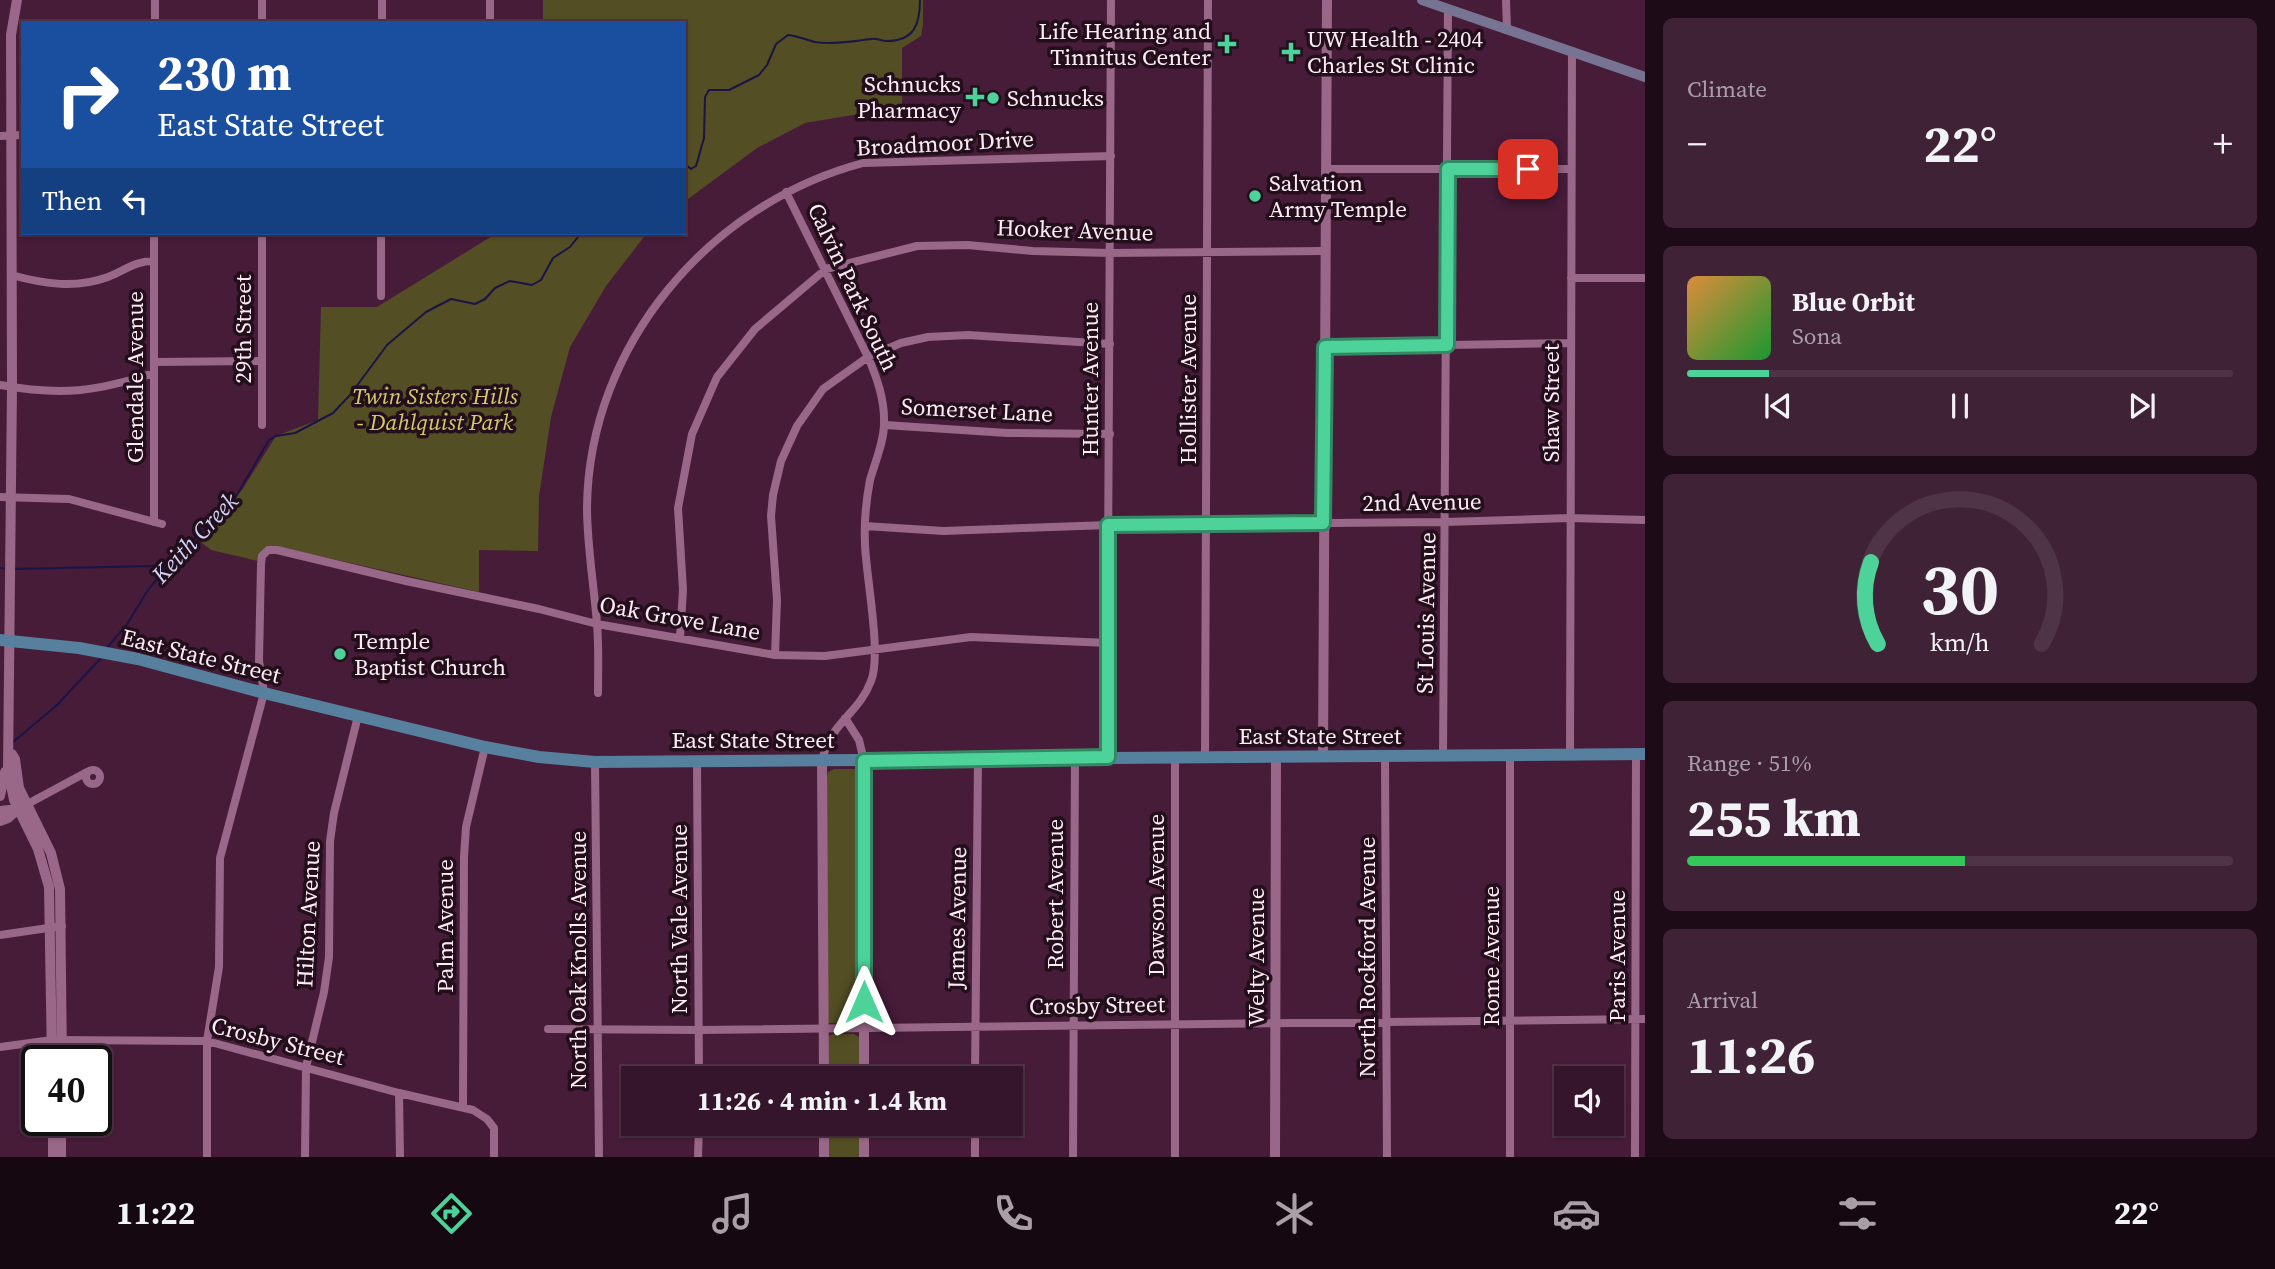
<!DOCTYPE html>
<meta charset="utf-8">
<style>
body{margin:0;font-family:"Source Serif 4",serif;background:#402237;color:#f1f3f6;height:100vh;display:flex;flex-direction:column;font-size:26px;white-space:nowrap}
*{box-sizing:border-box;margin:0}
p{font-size:23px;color:#aa9fa9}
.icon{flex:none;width:38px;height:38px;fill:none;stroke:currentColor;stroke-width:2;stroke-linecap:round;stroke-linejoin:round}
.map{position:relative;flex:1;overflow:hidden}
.details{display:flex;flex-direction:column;gap:18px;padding:18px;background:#1d0c18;width:630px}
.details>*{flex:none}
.guide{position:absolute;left:21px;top:21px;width:665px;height:214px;border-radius:0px;box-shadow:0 2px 5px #0004,0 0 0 2px #4f3447;background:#1a4fa0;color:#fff;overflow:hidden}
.fabs{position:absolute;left:1554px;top:1066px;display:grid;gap:14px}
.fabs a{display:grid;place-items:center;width:70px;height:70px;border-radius:0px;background:#35152b;box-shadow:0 2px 5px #0004,0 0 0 2px #4f3447;font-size:35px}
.speed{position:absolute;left:21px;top:1045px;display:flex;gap:14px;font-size:35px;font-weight:700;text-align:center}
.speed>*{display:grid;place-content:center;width:91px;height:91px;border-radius:50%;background:#35152b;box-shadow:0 2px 5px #0004,0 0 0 2px #4f3447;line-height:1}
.speed .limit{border:4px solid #111;border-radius:10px;background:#fff;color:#111}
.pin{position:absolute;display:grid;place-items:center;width:60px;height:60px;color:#fff;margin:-30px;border-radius:14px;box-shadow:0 4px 10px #0006}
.me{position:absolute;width:77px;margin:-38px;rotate:0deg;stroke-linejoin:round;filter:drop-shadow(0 0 5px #0008)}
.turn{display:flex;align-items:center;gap:24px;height:147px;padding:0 21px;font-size:32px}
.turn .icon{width:91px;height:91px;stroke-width:2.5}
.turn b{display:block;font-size:49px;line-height:60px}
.then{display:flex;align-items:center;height:66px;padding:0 21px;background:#0003;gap:14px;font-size:26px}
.big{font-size:52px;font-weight:700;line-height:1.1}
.details .widget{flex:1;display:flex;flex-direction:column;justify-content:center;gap:10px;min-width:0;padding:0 24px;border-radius:10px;background:#402237}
.details .dial{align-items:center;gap:0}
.dial svg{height:182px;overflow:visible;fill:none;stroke:#4f3447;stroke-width:7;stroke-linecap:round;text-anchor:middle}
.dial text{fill:#f1f3f6;stroke:none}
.song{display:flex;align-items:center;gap:21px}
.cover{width:84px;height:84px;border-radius:10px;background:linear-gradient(135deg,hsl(30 70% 55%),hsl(130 70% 35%))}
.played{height:7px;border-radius:4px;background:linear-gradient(90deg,#4dd39a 15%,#4f3447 15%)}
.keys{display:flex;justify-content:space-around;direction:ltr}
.heat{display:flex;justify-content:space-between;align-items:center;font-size:38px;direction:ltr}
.charge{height:10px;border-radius:5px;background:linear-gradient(90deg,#34c759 51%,#4f3447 0)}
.trip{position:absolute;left:621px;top:1066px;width:402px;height:70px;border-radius:0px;background:#35152b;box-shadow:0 2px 5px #0004,0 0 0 2px #4f3447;font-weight:700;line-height:70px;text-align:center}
.dock{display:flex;height:112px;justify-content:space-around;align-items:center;background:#150811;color:#aa9fa9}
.dock .icon{width:49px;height:49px}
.dock .on{color:#4dd39a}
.dock b{font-size:32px;color:#f1f3f6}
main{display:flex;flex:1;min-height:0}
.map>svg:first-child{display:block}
.green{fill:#544e24}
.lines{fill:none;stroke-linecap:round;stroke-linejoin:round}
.stream{stroke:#1a1447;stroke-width:2}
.minor{stroke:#996787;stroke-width:8}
.tertiary{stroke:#996787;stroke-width:10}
.secondary{stroke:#777393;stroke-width:10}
.primary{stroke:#56809e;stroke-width:12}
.route-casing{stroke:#328964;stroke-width:18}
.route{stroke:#4dd39a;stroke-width:12}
.poi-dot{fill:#4dd39a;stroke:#220f1b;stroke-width:2.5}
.labels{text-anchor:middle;stroke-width:7;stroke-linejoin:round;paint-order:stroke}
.poi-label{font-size:23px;fill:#fdebf6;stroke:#220f1b;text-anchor:start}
.street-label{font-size:23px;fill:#fdebf6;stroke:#220f1b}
.park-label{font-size:23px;font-style:italic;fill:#d6c967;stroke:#220f1b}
.water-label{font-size:24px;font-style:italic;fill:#d1d3f6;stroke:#220f1b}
</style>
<main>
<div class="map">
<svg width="1645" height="1157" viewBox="0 0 1645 1157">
<rect width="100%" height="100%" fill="#471c39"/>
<path class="green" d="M543,0H923V25L921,36L902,48V116L853,115L805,123L757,148L684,202V23H543Z
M497,233H647L606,286L570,347L551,417L539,496L538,551L479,550V592L275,546L265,547L258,561L211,550L202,543L213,519L242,490L276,436L318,420L321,307H377Z
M834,769H855L859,776V1021L853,1024L828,1023L826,778L828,772Z
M833,1034H854L859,1037L860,1078H827L828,1036Z
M827,1124H860V1157H827Z"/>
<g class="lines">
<path class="stream" d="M684,163L691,169L696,166L704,138L705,97L709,90H729L759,75L767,65L776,44L788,35C798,36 806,40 815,42C833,45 853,41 871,39C877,38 881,41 887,41C915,41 920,23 920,0
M0,568L7,569
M13,569L154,566L164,564
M107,648L127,624L148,590L162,573L165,564L191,542L227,504L234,500L269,440L276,436L295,433L333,413L350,395L387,345L426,312L451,299L475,304L485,299L495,288L510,281L532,285L541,280L553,258L570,247L581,233
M13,742L56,706L102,657"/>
<path class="minor" d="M155,0V23
M262,0V23
M490,0V23
M1506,0L1507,29
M382,23V0
M0,136L23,135
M1326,169H1571
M786,192L868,357C877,378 885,400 884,424C884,442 875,462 870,480C866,501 864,523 865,544C866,577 882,654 871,681C859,714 830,722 822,761
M262,233V425
M11,275C45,284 75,289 108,277C126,270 134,261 154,261
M1571,278H1645
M381,296V233
M1325,347L1570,343
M154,362L262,361
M0,385C61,396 95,392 154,373
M885,425L1007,433L1110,434
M0,497L69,499L162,524
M154,522V233
M865,526L943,531L1109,525L1446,522L1569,518L1645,520
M680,638L683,590L678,508L692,434L717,377L755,329L826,269L917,246L967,245L1033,251L1110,253L1325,251
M775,655L777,600L771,516L773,495L781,461L797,426L823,389L868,357L901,343L928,337L968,335L1110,344
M598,693C598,670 599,647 597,624C594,585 587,546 587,507C589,345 709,204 863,163L1111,156
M845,718L859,740L864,761
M1570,755L1572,51
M1443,756L1448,9
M1510,756V1157
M1107,757L1111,0
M1205,757L1208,0
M1385,757L1387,1157
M1175,758V1157
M697,761L699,1078
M595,762L599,1157
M86 777a7 7 0 1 1 14 0a7 7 0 1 1-14 0Z
M22,807L87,772
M0,935L62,926
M548,1029L699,1030L1645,1019
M0,1047L52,1040L207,1041L399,1093L473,1110L487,1119L494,1128V1157
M975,1078L978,759
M399,1093L400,1157
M463,1107L464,856L466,827L485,747
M207,1157V1041L219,967L220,858L264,693L259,661L261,564L262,556L268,550H277L406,581L539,609L597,624L775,655L825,656L971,637L1108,643
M305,1157L306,1067L324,992L329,957L330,841L334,813L358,716
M698,1157L699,1124
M975,1157V1124
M1073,1157L1075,757
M1635,1157L1636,754"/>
<path class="tertiary" d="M17,0L11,35L12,387L8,770L14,800L38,849L49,887L52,1060
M12,754L15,759L19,788L51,853L60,889L62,1060
M1323,756L1327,0
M822,761L824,1078
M864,761V1078
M0,796L5,772
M0,811L18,809
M0,821L8,818L18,809
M53,1120V1157
M824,1124V1157
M864,1124V1157
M61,1157V1120
M1275,1157L1276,757"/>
<path class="secondary" d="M1422,0L1645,77"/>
<path class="primary" d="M0,640L79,648L138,659L264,693L485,747L539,757L595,762L1645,754"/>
</g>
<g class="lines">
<defs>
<path id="route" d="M864,1002V761L1108,757V525L1323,523L1325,347L1447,345L1448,169H1528"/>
</defs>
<use href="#route" class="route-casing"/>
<use href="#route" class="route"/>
</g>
<g class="poi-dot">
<path d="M1223.5 33.5h7v7h7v7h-7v7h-7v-7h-7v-7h7z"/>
<path d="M1287.5 41.5h7v7h7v7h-7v7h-7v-7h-7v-7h7z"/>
<path d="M971.5 86.5h7v7h7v7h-7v7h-7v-7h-7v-7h7z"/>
<circle cx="993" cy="98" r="7"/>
<circle cx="1255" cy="196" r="7"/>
<circle cx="340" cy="654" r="7"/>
</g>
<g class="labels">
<g class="poi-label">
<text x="1211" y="39" text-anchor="end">Life Hearing and<tspan x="1211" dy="26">Tinnitus Center</tspan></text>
<text x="1307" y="47">UW Health - 2404<tspan x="1307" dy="26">Charles St Clinic</tspan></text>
<text x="961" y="92" text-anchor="end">Schnucks<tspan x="961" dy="26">Pharmacy</tspan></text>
<text x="1007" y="106">Schnucks</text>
<text x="1269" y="191">Salvation<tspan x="1269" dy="26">Army Temple</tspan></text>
<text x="354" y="649">Temple<tspan x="354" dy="26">Baptist Church</tspan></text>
</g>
<g class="street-label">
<text transform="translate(945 143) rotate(-3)" y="8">Broadmoor Drive</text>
<text transform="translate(1075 230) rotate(2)" y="8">Hooker Avenue</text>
<text transform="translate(853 287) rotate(65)" y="8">Calvin Park South</text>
<text transform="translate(243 329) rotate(-90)" y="8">29th Street</text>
<text transform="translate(135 377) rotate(-90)" y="8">Glendale Avenue</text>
<text transform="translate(1090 379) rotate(-90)" y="8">Hunter Avenue</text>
<text transform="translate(1188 379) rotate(-90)" y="8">Hollister Avenue</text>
<text transform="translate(1551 403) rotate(-90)" y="8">Shaw Street</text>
<text transform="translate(977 410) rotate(3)" y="8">Somerset Lane</text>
<text transform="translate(1422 502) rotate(-1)" y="8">2nd Avenue</text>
<text transform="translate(1426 613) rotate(-89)" y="8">St Louis Avenue</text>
<text transform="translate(680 618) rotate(10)" y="8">Oak Grove Lane</text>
<text transform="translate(201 656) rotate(14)" y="8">East State Street</text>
<text x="1320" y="744">East State Street</text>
<text x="753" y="748">East State Street</text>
<text transform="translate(1055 894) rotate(-90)" y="8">Robert Avenue</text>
<text transform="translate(1156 895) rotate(-90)" y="8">Dawson Avenue</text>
<text transform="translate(308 914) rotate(-87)" y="8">Hilton Avenue</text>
<text transform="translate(957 918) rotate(-89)" y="8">James Avenue</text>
<text transform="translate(679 919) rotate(-90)" y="8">North Vale Avenue</text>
<text transform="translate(445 926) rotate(-90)" y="8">Palm Avenue</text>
<text transform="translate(1491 956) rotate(-90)" y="8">Rome Avenue</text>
<text transform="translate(1617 956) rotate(-90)" y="8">Paris Avenue</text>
<text transform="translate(1256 957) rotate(-90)" y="8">Welty Avenue</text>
<text transform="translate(1367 957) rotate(-90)" y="8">North Rockford Avenue</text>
<text transform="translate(578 960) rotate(-90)" y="8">North Oak Knolls Avenue</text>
<text transform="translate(1097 1005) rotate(-1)" y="8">Crosby Street</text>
<text transform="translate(278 1041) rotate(14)" y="8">Crosby Street</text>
</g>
<g class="park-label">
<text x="435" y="404">Twin Sisters Hills<tspan x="435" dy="26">- Dahlquist Park</tspan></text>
</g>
<g class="water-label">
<text transform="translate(195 538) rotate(-47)" y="8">Keith Creek</text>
</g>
</g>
</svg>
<div class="fabs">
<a><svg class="icon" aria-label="sound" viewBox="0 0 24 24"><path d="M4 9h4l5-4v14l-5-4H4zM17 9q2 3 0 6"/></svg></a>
</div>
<div class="speed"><div class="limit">40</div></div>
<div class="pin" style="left:1528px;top:169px;background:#d93025"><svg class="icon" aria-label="arrive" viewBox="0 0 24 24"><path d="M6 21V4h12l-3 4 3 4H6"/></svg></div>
<svg class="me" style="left:864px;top:1002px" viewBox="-20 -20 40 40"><path d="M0-17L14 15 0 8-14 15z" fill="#4dd39a" stroke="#fff" stroke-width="4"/></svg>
<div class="trip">11:26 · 4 min · 1.4 km</div>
<div class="guide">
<div class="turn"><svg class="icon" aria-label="right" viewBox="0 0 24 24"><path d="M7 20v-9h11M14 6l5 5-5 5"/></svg><div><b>230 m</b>East State Street</div></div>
<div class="then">Then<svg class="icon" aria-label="left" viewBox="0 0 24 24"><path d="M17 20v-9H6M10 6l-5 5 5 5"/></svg></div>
</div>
</div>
<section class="details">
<div class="widget"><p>Climate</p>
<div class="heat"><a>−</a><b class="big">22°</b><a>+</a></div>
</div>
<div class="widget">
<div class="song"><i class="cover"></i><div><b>Blue Orbit</b><p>Sona</p></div></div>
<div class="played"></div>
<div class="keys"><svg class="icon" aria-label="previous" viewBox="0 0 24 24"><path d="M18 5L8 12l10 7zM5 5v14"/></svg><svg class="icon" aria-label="pause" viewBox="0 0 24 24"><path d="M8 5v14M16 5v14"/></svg><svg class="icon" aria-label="next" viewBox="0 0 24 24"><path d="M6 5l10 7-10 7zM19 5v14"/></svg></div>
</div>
<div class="widget dial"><svg viewBox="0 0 100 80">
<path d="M14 69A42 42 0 1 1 86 69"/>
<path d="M14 69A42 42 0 0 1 11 33" stroke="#4dd39a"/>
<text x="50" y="56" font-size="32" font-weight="700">30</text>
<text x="50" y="72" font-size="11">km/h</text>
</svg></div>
<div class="widget"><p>Range · 51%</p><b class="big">255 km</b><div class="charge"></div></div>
<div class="widget"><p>Arrival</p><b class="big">11:26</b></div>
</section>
</main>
<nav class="dock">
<b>11:22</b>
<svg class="icon on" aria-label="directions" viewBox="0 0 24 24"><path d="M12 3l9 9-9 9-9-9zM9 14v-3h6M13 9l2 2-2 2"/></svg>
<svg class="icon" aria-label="music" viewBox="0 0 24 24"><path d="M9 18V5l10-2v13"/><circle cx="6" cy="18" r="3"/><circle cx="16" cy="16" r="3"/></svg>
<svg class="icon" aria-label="phone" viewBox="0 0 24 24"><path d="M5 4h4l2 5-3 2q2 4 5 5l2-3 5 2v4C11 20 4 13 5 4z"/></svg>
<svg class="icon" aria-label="climate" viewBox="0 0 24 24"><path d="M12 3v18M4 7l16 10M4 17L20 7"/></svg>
<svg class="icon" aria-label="car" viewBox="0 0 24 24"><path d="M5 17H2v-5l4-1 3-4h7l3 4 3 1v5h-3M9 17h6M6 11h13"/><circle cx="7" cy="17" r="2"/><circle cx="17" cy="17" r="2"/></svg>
<svg class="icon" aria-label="filters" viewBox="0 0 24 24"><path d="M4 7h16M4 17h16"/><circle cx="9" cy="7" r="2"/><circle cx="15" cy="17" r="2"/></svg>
<b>22°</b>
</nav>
